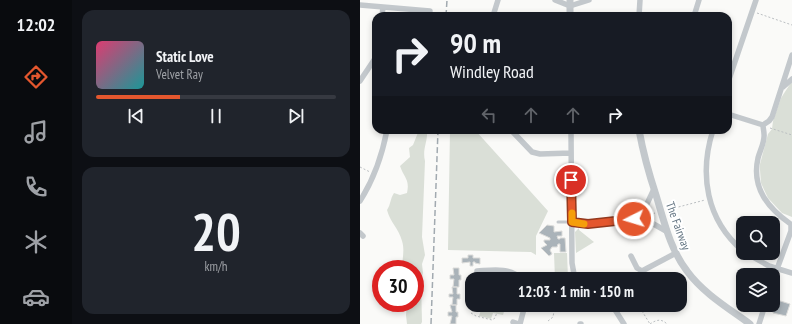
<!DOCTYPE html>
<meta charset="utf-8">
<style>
body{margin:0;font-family:"PT Sans Narrow",sans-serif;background:#20242c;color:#f1f3f6;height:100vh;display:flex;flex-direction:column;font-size:15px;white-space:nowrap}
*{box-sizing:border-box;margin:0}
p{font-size:13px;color:#9ea1a6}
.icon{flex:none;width:22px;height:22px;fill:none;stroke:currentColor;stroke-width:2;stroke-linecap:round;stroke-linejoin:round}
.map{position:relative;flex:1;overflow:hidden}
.drawer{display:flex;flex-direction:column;gap:10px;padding:10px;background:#0d0f14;width:288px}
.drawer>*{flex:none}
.guide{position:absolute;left:12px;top:12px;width:360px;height:122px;border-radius:12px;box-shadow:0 2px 6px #0003;background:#171b24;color:#f1f3f6;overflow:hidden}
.controls{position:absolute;left:376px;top:216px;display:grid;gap:8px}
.controls a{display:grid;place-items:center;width:44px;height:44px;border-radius:8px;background:#171b24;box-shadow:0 2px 6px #0003;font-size:20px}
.speed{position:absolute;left:12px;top:260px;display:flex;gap:8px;font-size:20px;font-weight:700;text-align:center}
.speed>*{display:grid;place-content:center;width:52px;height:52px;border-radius:50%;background:#171b24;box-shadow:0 2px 6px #0003;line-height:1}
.speed .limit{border:6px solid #d22;background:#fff;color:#111}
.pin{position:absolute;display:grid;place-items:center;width:34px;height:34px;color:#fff;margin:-17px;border:2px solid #fff;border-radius:50%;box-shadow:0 1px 4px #0007}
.me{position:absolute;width:44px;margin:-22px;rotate:265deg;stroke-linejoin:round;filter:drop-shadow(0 0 3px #0008)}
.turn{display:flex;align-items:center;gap:14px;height:84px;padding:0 12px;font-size:18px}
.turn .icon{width:52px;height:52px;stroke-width:2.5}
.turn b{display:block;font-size:28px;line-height:34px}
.lanes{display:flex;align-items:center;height:38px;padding:0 12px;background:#0003;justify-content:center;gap:20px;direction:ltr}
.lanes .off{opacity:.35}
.drawer .tile{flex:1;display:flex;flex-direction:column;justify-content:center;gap:6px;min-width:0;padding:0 14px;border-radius:12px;background:#20242c}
.drawer .dial{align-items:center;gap:0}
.dial b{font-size:52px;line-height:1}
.song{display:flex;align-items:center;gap:12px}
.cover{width:48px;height:48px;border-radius:6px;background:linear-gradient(135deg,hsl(340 70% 55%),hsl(180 70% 35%))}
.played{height:4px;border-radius:2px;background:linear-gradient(90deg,#e4572e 35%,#363941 35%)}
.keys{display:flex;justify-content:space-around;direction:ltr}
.trip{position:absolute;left:105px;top:272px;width:222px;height:40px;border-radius:12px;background:#171b24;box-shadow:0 2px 6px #0003;font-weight:600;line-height:40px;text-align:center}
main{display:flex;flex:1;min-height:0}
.tab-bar{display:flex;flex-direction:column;width:72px;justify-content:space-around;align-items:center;background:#090b0e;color:#9ea1a6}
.tab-bar .icon{width:28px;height:28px}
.tab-bar .on{color:#e4572e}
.tab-bar b{font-size:18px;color:#f1f3f6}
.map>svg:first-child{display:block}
.green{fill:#dadfd7}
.building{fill:#aab3b9;stroke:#dcdcda}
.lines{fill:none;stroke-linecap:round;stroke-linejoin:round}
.path{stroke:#bbbfc2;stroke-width:1;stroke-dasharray:2 2;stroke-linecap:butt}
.service{stroke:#c3c8cc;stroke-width:3}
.minor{stroke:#c3c8cc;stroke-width:5.5}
.tertiary{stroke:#c3c8cc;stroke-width:7}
.rail{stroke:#a2aab0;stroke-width:1.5;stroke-dasharray:6 3;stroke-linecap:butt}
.route-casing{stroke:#94391e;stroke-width:10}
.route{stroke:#e4572e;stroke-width:7}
.slow{stroke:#f59e0b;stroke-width:7}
.labels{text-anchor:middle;stroke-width:4;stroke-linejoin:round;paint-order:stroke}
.street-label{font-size:12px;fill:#657683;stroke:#fff}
</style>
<main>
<nav class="tab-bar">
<b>12:02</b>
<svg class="icon on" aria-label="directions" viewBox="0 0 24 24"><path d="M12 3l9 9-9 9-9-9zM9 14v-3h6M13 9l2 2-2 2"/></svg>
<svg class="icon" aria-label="music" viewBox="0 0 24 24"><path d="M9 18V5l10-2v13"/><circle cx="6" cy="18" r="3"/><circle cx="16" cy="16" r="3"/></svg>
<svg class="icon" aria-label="phone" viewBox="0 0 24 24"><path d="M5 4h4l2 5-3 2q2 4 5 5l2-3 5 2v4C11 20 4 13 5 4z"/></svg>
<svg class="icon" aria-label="climate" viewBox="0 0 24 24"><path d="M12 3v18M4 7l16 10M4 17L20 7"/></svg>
<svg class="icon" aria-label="car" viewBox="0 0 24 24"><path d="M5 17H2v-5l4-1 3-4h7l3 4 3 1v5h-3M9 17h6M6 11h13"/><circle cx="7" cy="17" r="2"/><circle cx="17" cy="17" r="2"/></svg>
</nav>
<section class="drawer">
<div class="tile">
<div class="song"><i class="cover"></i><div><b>Static Love</b><p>Velvet Ray</p></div></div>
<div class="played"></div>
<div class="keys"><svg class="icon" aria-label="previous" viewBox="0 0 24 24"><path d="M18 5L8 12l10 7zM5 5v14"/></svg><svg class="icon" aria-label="pause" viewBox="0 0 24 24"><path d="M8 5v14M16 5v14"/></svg><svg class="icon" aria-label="next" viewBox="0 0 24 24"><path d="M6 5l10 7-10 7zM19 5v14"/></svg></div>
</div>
<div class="tile dial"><b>20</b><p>km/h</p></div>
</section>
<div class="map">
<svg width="432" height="324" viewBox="0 0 432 324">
<rect width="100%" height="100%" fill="#fafaf8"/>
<path class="green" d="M432,81V217L422,213L408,198L401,183L400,170V164L408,134L412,129L413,121L421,98Z
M59,130H67C68,142 62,149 65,161L62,237L65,255L62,264L63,273L61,280L62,322L61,324H47L46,315L47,303H55V269H42C42,260 45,250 42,241C39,229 30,222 27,210C31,204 30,199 34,193L40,195L47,193C50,179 44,178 40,166L50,157L49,148L53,145Z
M90,130H115L188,211L176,236V255L171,252L88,250Z
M219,228V230L234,242L216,253L215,232Z
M194,253H207L208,278L195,279Z
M118,305H146L143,315L133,313L131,319L119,316L121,310Z"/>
<path class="building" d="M187,225L194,226V232L202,231V236H197L198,239H200V238H205L206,252H200V244H198L197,247H192L190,250L192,254L189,256L181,248L187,245L184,242V240H190V238L179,233Z
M108,255H113V258H120V264L115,263V262H113V266H110V262L102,263V258H108Z
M93,268H99V275H101V280H99V287H93L94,279H90V275H94Z
M92,287H97V294H100V299H97V305H92L93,297H89V294H93Z
M414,299L430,304L426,316L413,313V312L411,311Z
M90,305H96V312H98V317H96V324H90L92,316H88V312H92Z"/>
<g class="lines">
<path class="path" d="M397,13L432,25
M410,128L432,135
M0,167L10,172
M307,210L345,200
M286,216L295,213
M282,311L290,324
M111,313L116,316L132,320L135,318L137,312L133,305
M188,321L193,317L195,305
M290,324C296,320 301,318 307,324"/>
<path class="service" d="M198,222H212
M255,310L263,305"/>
<path class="minor" d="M195,0L210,6L229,0
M0,5L70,11
M22,16L23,7
M133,16L138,0
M279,16L280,0
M334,16L339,0
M432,55L412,117L409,121L403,125C403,128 404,131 404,134C405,142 400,150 398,158C391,189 409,209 432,225
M0,81L16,57
M368,82L396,0
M423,87L432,79
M368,114L403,125
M151,130L172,152L180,154L211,153
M211,130L212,263L214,274L216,279
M353,130C339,174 346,220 383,251
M0,201C14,179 22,156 27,130
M275,219L290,222L306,231
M212,222L228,224L275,219L285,208L294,189
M0,233L3,236
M386,253L409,266L432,273
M271,256L277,268L282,271L316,253
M117,277V271C133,270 149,267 162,279
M413,280L431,231V225
M252,305L264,324
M153,322L159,324
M160,324L165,305
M220,324H221
M399,324L405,305"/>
<path class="tertiary" d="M210,0V16
M279,130C283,152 289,174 296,195C304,221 310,249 327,271C343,293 368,308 390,324"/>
<path class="rail" d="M86,16L87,0
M71,324L78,130"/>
</g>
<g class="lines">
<defs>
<path id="route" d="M211,180L212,222L228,224L274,219"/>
</defs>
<use href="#route" class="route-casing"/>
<use href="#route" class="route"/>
<path class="slow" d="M212,213V222L224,224"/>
</g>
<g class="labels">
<g class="street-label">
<text transform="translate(318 226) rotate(70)" y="4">The Fairway</text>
</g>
</g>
</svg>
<div class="controls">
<a><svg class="icon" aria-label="search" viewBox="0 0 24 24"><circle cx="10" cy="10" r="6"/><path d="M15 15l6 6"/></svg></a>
<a><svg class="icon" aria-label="layers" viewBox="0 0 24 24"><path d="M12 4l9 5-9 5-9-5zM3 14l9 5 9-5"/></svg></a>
</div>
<div class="speed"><div class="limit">30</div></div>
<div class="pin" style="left:211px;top:180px;background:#d93025"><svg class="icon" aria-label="arrive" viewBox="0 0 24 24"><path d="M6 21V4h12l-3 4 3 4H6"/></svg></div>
<svg class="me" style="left:274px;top:219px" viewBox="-20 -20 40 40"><circle r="17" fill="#e4572e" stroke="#fff" stroke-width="3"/><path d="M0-11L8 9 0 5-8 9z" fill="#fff"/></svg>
<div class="trip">12:03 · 1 min · 150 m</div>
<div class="guide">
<div class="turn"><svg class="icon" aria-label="right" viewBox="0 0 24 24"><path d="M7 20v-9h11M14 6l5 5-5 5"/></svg><div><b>90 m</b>Windley Road</div></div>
<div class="lanes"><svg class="icon off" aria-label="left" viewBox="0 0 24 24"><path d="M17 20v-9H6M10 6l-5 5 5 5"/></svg><svg class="icon off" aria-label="ahead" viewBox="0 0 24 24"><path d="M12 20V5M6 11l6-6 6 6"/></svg><svg class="icon off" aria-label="ahead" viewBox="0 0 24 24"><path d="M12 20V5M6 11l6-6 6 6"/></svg><svg class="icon" aria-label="right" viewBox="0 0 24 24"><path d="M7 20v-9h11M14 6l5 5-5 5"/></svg></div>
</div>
</div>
</main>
